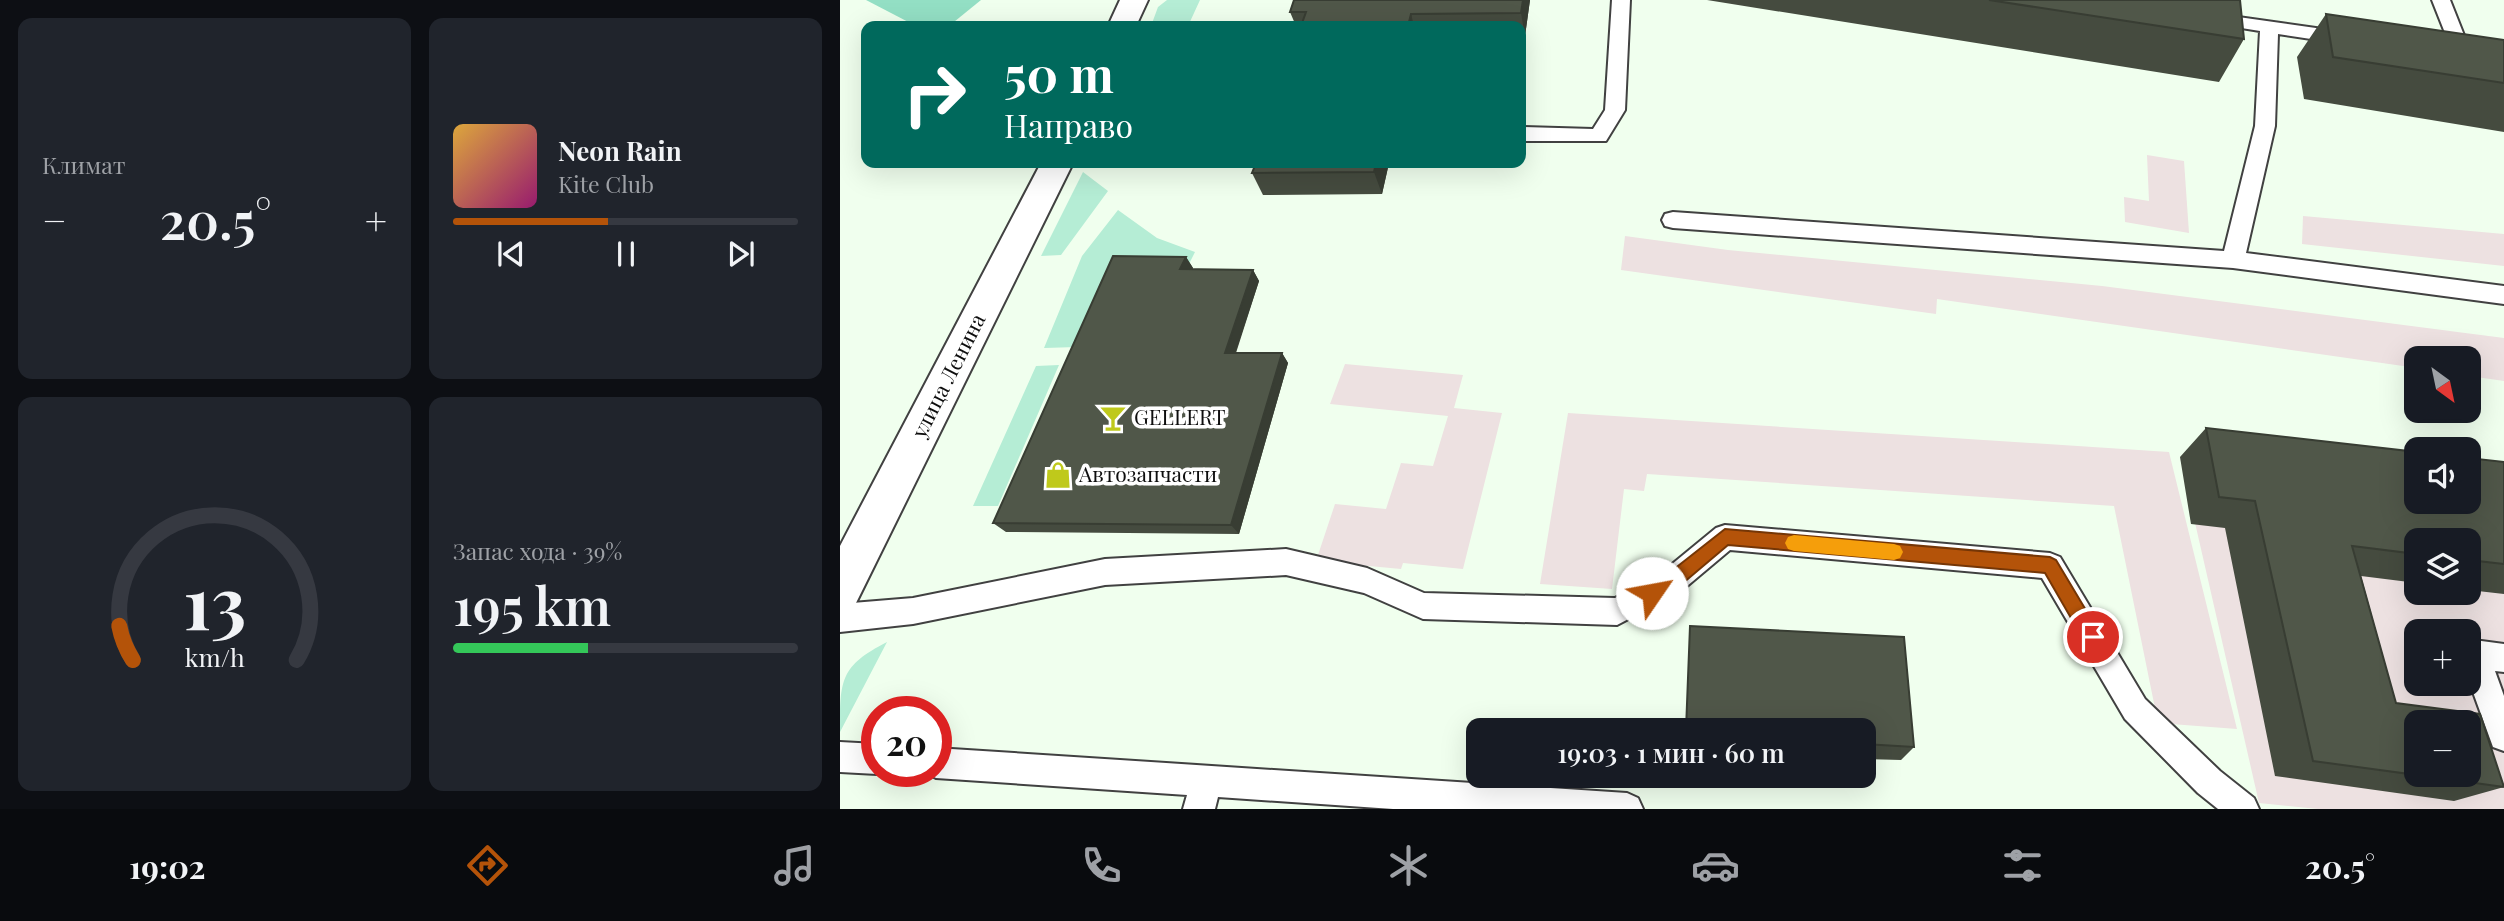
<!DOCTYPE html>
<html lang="ru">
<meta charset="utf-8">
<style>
body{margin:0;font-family:"Playfair Display",serif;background:#20242c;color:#f1f3f6;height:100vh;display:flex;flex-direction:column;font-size:26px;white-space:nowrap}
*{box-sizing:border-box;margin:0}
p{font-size:23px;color:#9ea1a6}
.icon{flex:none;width:38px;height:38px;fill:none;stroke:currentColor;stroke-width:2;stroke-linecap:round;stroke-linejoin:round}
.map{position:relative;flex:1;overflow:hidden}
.side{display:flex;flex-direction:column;gap:18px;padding:18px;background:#0d0f14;width:840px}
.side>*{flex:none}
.hud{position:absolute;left:21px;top:21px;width:665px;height:147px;border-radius:14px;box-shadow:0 7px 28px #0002;background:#00695c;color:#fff;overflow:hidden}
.needle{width:46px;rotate:147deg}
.buttons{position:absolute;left:1564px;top:346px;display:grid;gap:14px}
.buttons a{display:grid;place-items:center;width:77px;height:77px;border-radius:14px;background:#171b24;box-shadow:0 7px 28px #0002;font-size:35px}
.speed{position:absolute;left:21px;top:696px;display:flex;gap:14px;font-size:35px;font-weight:700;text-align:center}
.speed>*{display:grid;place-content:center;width:91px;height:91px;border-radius:50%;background:#171b24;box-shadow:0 7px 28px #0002;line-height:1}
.speed .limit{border:10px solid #d22;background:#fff;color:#111}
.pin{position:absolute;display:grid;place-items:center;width:60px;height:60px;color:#fff;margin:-30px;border:4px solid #fff;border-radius:50%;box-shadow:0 2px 7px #0007}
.me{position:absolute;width:77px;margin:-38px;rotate:57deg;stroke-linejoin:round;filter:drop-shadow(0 0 5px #0008)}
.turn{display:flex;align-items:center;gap:24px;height:147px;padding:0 28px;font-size:32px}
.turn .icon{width:91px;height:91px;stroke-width:2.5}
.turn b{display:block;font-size:49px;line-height:60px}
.big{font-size:52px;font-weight:600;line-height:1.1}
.side .widget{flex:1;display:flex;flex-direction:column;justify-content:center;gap:10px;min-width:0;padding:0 24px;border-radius:14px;background:#20242c}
.side .dial{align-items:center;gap:0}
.dial svg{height:182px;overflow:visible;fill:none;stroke:#363941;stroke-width:7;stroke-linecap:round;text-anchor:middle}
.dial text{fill:#f1f3f6;stroke:none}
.song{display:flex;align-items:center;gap:21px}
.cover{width:84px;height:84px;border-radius:10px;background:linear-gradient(135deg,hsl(40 70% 55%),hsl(320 70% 35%))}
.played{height:7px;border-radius:4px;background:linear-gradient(90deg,#b45309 45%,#363941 45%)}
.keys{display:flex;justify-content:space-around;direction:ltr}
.heat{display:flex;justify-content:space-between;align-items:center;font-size:38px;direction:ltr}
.charge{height:10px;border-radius:5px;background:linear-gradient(90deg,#34c759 39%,#363941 0)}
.side .tiles{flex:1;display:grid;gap:18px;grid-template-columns:repeat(2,1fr)}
.trip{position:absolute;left:626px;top:718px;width:410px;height:70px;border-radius:14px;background:#171b24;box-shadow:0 7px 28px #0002;font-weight:600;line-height:70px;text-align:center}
.tabs{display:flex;height:112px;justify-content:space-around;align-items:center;background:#090b0e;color:#9ea1a6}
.tabs .icon{width:49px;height:49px}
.tabs .active{color:#b45309}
.tabs b{font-size:32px;color:#f1f3f6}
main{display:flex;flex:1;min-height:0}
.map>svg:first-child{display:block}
.industrial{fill:#ede1e1;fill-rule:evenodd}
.green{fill:#b5edd5}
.forest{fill:#93dfc4}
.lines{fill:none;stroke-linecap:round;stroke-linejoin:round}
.service-casing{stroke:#414141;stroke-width:4}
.tertiary-casing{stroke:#414141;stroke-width:4}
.service{fill:#fff;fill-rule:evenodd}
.tertiary{fill:#fff;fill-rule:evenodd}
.wall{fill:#454b3f}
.shaded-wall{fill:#383d33}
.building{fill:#505749;stroke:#383d33;stroke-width:2}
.route{fill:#b45309;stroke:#753606;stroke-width:2}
.slow{fill:#f59e0b}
.labels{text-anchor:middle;stroke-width:7;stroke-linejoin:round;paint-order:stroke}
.street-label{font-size:21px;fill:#0e0e0e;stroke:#fff}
.poi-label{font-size:21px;fill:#0e0e0e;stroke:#fff;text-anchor:start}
</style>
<main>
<section class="side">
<div class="tiles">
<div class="widget"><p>Климат</p>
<div class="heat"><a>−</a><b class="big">20.5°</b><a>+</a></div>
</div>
<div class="widget">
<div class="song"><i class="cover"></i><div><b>Neon Rain</b><p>Kite Club</p></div></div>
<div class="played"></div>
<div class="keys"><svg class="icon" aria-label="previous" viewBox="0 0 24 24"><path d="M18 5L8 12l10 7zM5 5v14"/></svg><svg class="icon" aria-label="pause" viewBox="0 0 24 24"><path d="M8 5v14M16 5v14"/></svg><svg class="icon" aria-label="next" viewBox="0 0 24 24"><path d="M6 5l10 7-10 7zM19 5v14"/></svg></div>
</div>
<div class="widget dial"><svg viewBox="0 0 100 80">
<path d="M14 69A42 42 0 1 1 86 69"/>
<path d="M14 69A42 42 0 0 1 8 54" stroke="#b45309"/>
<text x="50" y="56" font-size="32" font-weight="700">13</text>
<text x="50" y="72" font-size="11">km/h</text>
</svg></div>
<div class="widget"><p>Запас хода · 39%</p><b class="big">195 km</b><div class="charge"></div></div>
</div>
</section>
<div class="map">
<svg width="1664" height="809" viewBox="0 0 1664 809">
<rect width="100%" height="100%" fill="#f0ffee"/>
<path class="industrial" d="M1307,155L1344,161L1349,233L1285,222L1284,197L1309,201Z
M1463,216L1664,234V266L1462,244Z
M785,236L888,250L1262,286L1664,338V381L1629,376V359H1577V368L1097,299L1096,314L781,270Z
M505,364L623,375L614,408L662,413L623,569L563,563L561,569L476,561L495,504L546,509L561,463L593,466L608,416L490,404Z
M728,413L1329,452L1397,729L1318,723L1274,506L807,474L804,491L784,489L772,589L700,584Z
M1340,457L1577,483V502H1629L1664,492V809H1478L1419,803ZM1577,541H1629V593H1577ZM1577,632H1629V684H1577ZM1577,723H1629V775H1577Z"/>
<path class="green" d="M327,0H360L348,26H311L318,7Z
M243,172L268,191L221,255L201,256Z
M278,210L317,238L355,252L350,262L277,261L237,347L204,348L242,256Z
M219,365L158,506H133L196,366Z
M47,642L0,732C0,680 0,666 47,642Z"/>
<path class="forest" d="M26,0H141L109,26H76Z"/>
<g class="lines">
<defs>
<path id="service" d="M772,0H790L785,110L766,141H681V127L753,129L765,110Z
M1592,0H1610L1631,53L1629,57L1622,59L1613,53Z
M1370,13L1504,32L1513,38L1504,44L1438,34L1435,126L1406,253L1664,286V304L1393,268L833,228L825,226L822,220L825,214L833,212L1384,251L1415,126L1420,31L1364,22L1361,18Z
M885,525L1210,553L1220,557L1305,699L1380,771L1414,798L1419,809H1378L1358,793L1285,719L1202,578L890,550L840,592L777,625L583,619L524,593L446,575L265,585L73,624L0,632V604L73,598L265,559L446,549L527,568L584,593L775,598L820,574L876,528Z
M1634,640L1664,644V672L1655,671L1664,696V751L1653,747L1629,681V642Z
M0,742L37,744V772H43L37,774L0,772Z
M96,748L787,793L798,798L803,809H553L378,797L375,809H343L347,795L96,778L84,772H96Z"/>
<path id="tertiary" d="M280,0H308L296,26H268Z
M201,163H233L15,605L0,611V546Z"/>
</defs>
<use href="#service" class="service-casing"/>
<use href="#tertiary" class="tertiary-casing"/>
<use href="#service" class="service"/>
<use href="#tertiary" class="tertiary"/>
</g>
<path class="wall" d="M454,0H690L685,36H681V26H456L450,12Z
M867,0H1400L1404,39L1379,82Z
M1486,14L1664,40V132L1464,99L1457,57Z
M549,163L542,194L423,195L412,173Z
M346,257L353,268L352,269L413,270L419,281L396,353H442L448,363L399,534L166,532L153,523Z
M1366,428L1664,462V594L1629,590V541H1577V583L1521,576L1556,703L1664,787L1614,801L1435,776L1385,528L1351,524L1340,457Z
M1024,730L1074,747L1061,760L1024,759Z"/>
<path class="shaded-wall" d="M683,0H690L685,36L681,13Z
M571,14L574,26H568Z
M536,163H549L542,194L534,172Z
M346,257L353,268L348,281L340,269Z
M413,270L419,281L392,363L385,353Z
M442,353L448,363L399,534L391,525Z"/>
<path class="building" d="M454,0H683L681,13L571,14L568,26H461L466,12H450Z
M1149,0H1400L1404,39Z
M1486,14L1664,40V83L1493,57Z
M416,163H536L534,172L412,173Z
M273,256L346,257L340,269L413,270L385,353H442L391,525L153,523Z
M1366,428L1577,452V502H1629V458L1664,462V564L1629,560V541H1577V554L1512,546L1556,703L1640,714L1664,787L1577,775H1629V723H1577V775L1473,761L1415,501L1379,497Z
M850,626L1064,637L1074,747L1024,744V730H846Z"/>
<path class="route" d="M885,529L1210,557L1216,560L1262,637L1259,644L1253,646L1246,644L1205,573L888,545L836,589L812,601L806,599L803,593L806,587L824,577Z"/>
<path class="slow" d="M954,535L1054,544L1060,546L1063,552L1060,558L1054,560L954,551L948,549L945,543L948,537Z"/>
<defs>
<symbol id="bar-bare" viewBox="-9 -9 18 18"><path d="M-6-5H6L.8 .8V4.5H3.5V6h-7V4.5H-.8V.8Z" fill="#bfc91b" stroke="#fff" stroke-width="2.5" paint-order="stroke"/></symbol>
<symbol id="shop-bare" viewBox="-9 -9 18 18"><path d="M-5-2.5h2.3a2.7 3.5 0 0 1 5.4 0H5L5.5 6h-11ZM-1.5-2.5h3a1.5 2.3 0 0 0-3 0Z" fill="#bfc91b" stroke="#fff" stroke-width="2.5" paint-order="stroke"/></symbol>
</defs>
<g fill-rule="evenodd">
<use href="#bar-bare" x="254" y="399" width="38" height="38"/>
<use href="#shop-bare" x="199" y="456" width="38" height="38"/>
</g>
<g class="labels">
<g class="street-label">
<text transform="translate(109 376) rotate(-63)" y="7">улица Ленина</text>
</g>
<g class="poi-label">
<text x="294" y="425">GELLERT</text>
<text x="239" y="482">Автозапчасти</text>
</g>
</g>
</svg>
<div class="buttons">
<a><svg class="needle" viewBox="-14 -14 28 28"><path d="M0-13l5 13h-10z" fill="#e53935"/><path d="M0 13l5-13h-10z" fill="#9ea1a6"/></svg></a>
<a><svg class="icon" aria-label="sound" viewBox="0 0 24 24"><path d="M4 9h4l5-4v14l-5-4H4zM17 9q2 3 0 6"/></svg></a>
<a><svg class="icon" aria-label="layers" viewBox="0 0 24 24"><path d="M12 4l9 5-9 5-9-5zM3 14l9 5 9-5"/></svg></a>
<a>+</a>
<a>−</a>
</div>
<div class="speed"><div class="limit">20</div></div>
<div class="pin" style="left:1253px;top:637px;background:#d93025"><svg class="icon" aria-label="arrive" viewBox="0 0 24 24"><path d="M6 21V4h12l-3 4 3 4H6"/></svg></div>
<svg class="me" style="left:812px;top:593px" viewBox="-20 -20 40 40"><circle r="19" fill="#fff"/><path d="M0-13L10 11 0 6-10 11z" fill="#b45309"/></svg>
<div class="trip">19:03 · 1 мин · 60 m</div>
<div class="hud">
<div class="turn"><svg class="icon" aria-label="right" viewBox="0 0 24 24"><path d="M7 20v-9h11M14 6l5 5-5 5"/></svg><div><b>50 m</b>Направо</div></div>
</div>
</div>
</main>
<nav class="tabs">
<b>19:02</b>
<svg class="icon active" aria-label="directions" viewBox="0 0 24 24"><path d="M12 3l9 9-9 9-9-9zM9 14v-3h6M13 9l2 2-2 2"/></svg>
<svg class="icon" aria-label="music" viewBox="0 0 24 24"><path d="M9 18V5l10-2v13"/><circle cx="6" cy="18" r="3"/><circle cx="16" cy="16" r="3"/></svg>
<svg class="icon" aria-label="phone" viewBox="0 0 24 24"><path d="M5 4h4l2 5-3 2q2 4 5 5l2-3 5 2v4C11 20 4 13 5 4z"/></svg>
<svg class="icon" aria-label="climate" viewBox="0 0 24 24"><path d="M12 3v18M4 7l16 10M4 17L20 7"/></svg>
<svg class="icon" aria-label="car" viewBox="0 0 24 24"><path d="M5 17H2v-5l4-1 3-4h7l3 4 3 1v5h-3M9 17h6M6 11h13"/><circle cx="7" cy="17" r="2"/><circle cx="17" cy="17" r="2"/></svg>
<svg class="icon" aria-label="filters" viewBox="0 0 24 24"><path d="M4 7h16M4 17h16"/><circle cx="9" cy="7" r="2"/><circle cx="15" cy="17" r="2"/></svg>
<b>20.5°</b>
</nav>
